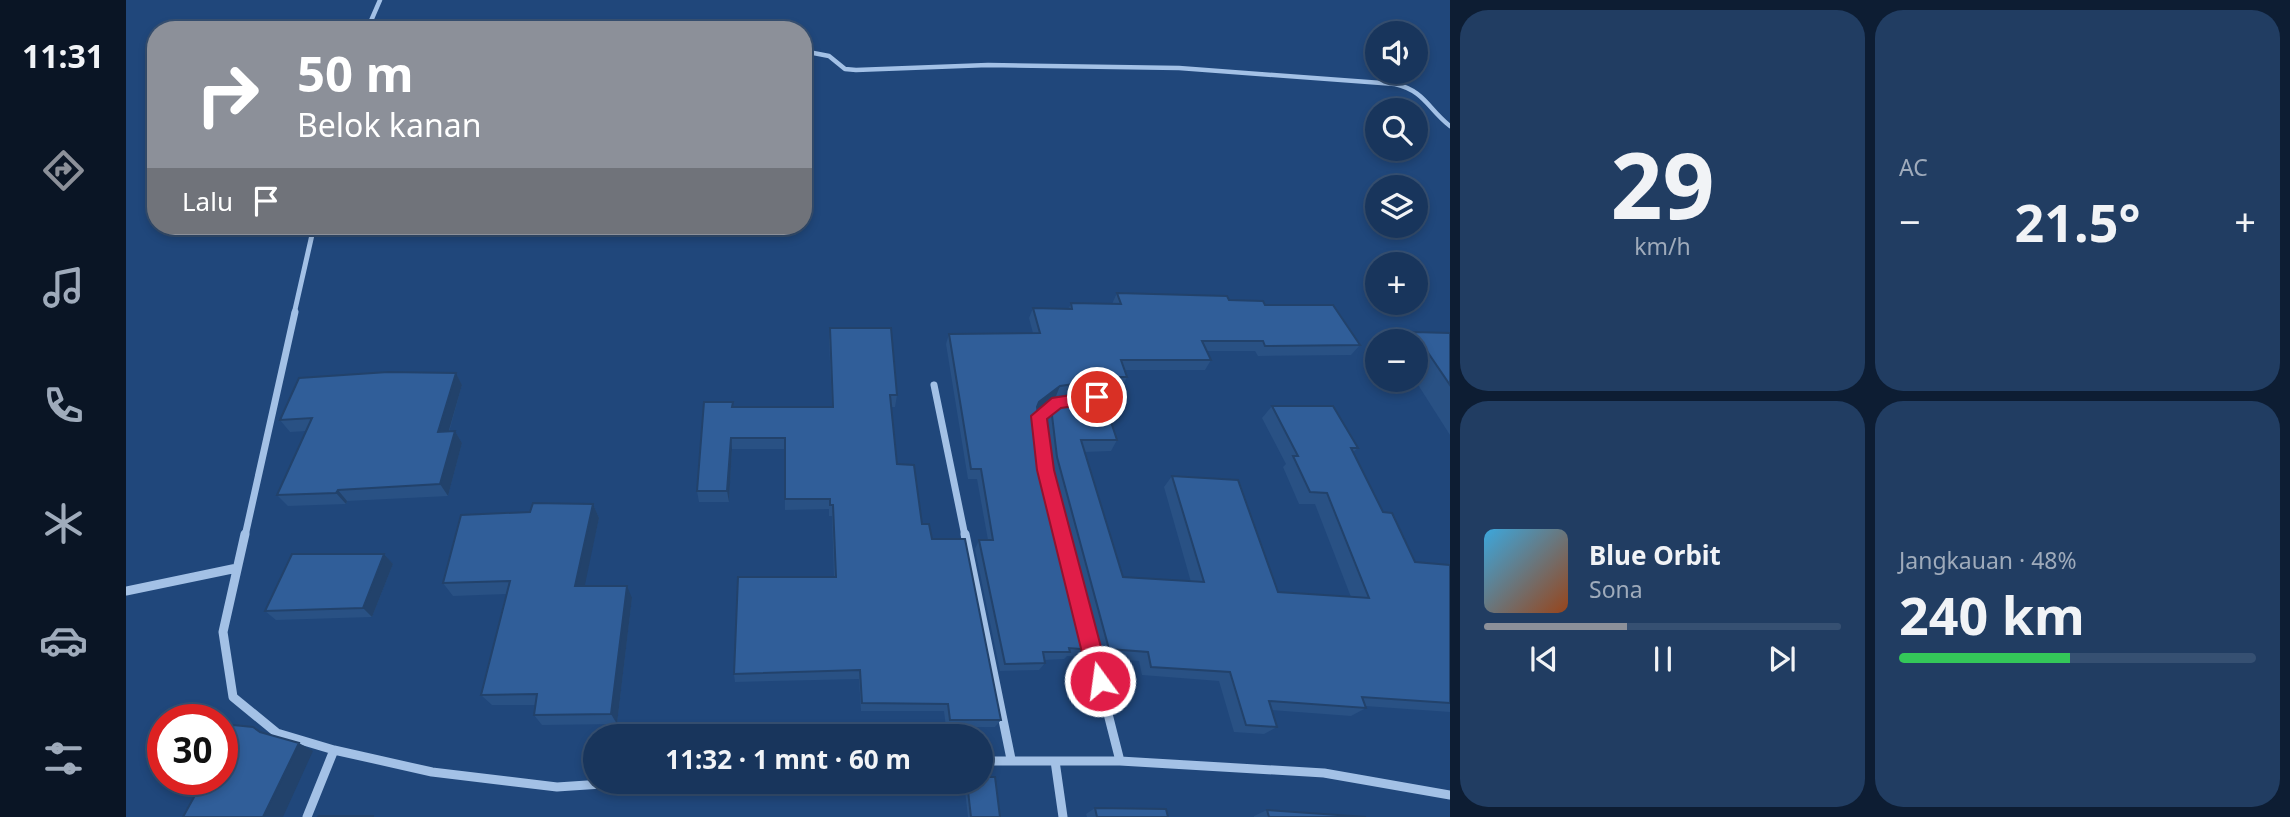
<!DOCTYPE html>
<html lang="id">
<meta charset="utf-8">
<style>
body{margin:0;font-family:"Noto Sans",sans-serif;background:#213d62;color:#f1f3f6;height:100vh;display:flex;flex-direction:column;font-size:26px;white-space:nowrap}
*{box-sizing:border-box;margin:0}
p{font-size:23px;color:#9fabbb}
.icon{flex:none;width:38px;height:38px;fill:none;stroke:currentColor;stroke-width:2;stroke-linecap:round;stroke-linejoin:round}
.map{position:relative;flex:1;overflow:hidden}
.side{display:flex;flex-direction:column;gap:10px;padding:10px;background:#0d1d33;width:840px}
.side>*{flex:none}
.hud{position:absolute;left:21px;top:21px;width:665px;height:214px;border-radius:28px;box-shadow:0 4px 10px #0003,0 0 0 2px #365072;background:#8c9099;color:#fff;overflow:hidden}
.fabs{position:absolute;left:1239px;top:21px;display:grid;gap:14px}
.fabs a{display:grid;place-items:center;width:63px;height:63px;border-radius:50%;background:#18355c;box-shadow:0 4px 10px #0003,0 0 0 2px #365072;font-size:35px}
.speed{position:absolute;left:21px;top:704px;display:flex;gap:14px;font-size:35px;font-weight:700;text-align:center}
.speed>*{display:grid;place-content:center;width:91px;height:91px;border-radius:50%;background:#18355c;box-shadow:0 4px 10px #0003,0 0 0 2px #365072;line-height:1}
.speed .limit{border:10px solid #d22;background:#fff;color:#111}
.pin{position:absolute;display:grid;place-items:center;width:60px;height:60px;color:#fff;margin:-30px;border:4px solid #fff;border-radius:50%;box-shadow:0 2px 7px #0007}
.me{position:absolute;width:77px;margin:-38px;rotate:346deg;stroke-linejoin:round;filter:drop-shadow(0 0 5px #0008)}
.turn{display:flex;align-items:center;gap:24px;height:147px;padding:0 35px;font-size:32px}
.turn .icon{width:91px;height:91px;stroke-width:2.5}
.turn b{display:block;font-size:49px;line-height:60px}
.then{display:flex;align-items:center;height:66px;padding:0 35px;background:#0003;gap:14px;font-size:26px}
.big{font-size:52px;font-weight:700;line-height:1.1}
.side .tile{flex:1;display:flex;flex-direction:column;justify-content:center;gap:10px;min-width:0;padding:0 24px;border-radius:28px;background:#213d62}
.side .dial{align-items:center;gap:0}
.dial b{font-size:91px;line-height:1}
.song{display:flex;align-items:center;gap:21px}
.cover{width:84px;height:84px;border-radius:10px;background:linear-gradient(135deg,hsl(200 70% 55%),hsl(20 70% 35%))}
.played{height:7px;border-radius:4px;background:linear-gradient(90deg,#8c9099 40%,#365072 40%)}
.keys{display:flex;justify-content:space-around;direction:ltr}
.heat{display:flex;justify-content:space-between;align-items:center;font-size:38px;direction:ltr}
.charge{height:10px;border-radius:5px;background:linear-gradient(90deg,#34c759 48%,#365072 0)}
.side .tiles{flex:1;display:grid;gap:10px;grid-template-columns:repeat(2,1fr)}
.trip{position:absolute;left:457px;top:724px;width:410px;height:70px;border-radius:35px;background:#18355c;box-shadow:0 4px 10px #0003,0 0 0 2px #365072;font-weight:700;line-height:70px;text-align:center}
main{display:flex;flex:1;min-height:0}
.dock{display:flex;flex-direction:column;width:126px;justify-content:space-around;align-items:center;background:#0a1525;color:#9fabbb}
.dock .icon{width:49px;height:49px}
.dock .on{color:#8c9099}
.dock b{font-size:32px;color:#f1f3f6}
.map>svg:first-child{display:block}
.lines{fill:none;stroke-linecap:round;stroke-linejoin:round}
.minor-far3{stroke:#a3c1e6;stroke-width:4.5}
.minor-far2{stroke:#a3c1e6;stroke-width:5}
.minor-far1{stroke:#a3c1e6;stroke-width:7}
.minor{stroke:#a3c1e6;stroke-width:9}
.wall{fill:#295184}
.shaded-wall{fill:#22426b}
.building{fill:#305e99;stroke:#22426b;stroke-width:2}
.route{fill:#e11d48;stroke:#92132f;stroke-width:2}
</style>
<main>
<nav class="dock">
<b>11:31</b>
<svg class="icon on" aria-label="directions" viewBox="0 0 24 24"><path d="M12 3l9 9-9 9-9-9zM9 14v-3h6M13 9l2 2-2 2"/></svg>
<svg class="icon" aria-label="music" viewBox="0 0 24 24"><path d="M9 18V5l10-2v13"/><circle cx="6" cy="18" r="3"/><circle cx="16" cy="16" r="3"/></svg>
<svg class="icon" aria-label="phone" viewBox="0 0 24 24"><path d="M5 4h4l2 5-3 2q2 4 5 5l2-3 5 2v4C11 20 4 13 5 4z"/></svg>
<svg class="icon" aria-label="climate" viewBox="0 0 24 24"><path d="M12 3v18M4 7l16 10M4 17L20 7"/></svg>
<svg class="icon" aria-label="car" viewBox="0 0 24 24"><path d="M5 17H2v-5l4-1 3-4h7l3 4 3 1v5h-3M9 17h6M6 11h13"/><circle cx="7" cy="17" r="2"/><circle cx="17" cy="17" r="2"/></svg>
<svg class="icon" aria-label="filters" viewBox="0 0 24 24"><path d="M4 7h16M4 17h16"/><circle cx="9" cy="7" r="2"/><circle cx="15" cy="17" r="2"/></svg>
</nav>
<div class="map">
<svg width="1324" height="817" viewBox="0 0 1324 817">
<rect width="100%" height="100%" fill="#20477b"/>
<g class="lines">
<path class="minor-far3" d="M241,30L254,0
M677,51L703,56L719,69L730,70L862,65L1053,68L1269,84C1299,91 1302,109 1324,126"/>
<path class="minor-far2" d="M168,314L188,226"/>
<path class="minor-far1" d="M808,385L839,536
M921,475L913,416L931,402
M119,536L169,312"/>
<path class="minor" d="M119,534L97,632L107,697L151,733L208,750L306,772L431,787L506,782
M839,534L885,759
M0,591L111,568
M964,643L994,761
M854,761H994L1198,773L1324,795
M929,761L937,817
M181,817L208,750"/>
</g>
<path class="wall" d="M991,293L1103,300L1139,305L1234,345L1225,355L1132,356L1129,351H1081L1085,360L1079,370H999L1001,377L996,387H967L965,392L930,396L911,410L918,462L967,650L960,657L941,656L938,659L918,660L919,663L913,670L874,671L849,549L853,540H862L851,479H842L820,344L823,334L907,333L903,318L907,308H943L945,303L986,304Z
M704,328L771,395L769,407H765L771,464L796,524L806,539L875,720L869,727H820L818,711H735L733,679L609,682L608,674L708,577L706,516H703V509L659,510V449H606L603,502H573L571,491L607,402V407H706L703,340Z
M1288,332L1324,333V435L1289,380H1290V341H1280Z
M330,373L336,385L323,432L329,431L336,443L322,496L221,501L220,504L162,506L151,495L180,431L164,432L154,420Z
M1146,406L1232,448L1227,452L1257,512L1289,562L1324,565V712L1239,706L1240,708L1225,716L1145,710L1151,727L1138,734L1108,732L1093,681L1016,675L1013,661L975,658L925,469L919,419L925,407L991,440L985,451L958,452L997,577L1065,582L1038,487L1046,476L1152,592L1225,597L1189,504H1173L1157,467L1160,464L1136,418Z
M467,504L473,518L458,586L506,598L491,724L416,725L408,715L409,705H366L355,695L380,594L327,596L317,583L404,512Z
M258,554L267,564L246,617L150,620L139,611Z
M838,782H854L874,817H842Z
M969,808L1042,817H961L960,814Z
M1141,810L1240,817H1128V816Z"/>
<path class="shaded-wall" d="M330,373L336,385L319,444L312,432Z
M934,386L930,396L909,412L913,402Z
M329,431L336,443L322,496L314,484Z
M605,438L606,449L603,502L601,491Z
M212,490L221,501L220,504L210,493Z
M467,504L473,518L456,599L449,586Z
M258,554L267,564L246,617L237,608Z
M501,586L506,598L491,724L485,714Z
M173,743L187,751L157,817H137Z"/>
<path class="building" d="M991,293L1101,296L1103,300L1137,301L1139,305H1207L1234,345L1139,346L1137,341H1076L1085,360H995L1001,377H968L970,381L934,386L913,402L911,407L918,462L967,650L943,648L944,652H917L919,663L879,664L853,540H867L855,469H845L823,334L914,333L907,308L946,309L945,303L995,304Z
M704,328H765L771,395H764L771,464L788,465L796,524H803L806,539H839L875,720H824L822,704L736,703L734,670L608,674L612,577H710L707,505H704V499H659V438H605L601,491H571L578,402H607L606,407H707Z
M1288,332L1324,333V385Z
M262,372L330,373L312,432L329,431L314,484L212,490L210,493L151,495L186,418L154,420L173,378Z
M975,392L991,440H955L997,577L1078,582L1046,476L1112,480L1152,592L1243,598L1201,493L1184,492L1167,456H1172L1146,406H1207L1232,448H1225L1257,512L1266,513L1289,562L1324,565V703L1236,697L1240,708L1143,701L1151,727L1120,725L1104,672L1025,667L1022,652L983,649L931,457L925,407L939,396Z
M407,503L467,504L449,586H501L485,714L408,715L411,694L355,695L384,581L317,583L335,515L404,512Z
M166,554H258L237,608L139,611Z
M107,725L127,727L134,732L173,743L137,817H57L78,779H96V744Z
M854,777H869L874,817H845L841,782H854Z
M969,808L1040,809L1042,817H971Z
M1141,810L1240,817H1143Z
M193,816H248L192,817Z"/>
<path class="route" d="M971,391L979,397L977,402L935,408L921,419L928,470L984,681L981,689L974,692L966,689L963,681L911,470L905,416L926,398Z"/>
</svg>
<div class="fabs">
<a><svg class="icon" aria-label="sound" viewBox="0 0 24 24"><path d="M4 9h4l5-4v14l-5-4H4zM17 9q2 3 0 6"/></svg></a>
<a><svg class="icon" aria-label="search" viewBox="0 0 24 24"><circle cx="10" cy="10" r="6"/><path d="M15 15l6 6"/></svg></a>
<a><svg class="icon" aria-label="layers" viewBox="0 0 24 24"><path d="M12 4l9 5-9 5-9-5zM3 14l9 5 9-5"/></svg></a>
<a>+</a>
<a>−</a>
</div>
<div class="speed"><div class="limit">30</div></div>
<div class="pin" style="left:971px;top:397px;background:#d93025"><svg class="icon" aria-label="arrive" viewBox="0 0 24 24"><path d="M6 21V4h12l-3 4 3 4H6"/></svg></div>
<svg class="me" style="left:974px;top:681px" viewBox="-20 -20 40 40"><circle r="17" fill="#e11d48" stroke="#fff" stroke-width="3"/><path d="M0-11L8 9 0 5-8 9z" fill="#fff"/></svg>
<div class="trip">11:32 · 1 mnt · 60 m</div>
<div class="hud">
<div class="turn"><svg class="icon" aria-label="right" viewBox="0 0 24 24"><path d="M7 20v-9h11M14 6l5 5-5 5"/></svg><div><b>50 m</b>Belok kanan</div></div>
<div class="then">Lalu<svg class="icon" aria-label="arrive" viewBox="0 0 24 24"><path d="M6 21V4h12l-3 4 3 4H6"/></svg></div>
</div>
</div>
<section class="side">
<div class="tiles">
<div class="tile dial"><b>29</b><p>km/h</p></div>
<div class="tile"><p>AC</p>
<div class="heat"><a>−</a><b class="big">21.5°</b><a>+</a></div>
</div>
<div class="tile">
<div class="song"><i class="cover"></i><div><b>Blue Orbit</b><p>Sona</p></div></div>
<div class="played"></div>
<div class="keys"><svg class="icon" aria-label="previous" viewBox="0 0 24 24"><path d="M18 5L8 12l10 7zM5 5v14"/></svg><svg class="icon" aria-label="pause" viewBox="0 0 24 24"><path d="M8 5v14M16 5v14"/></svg><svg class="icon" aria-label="next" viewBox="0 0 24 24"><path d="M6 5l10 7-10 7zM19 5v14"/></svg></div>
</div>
<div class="tile"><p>Jangkauan · 48%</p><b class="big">240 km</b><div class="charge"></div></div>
</div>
</section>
</main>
